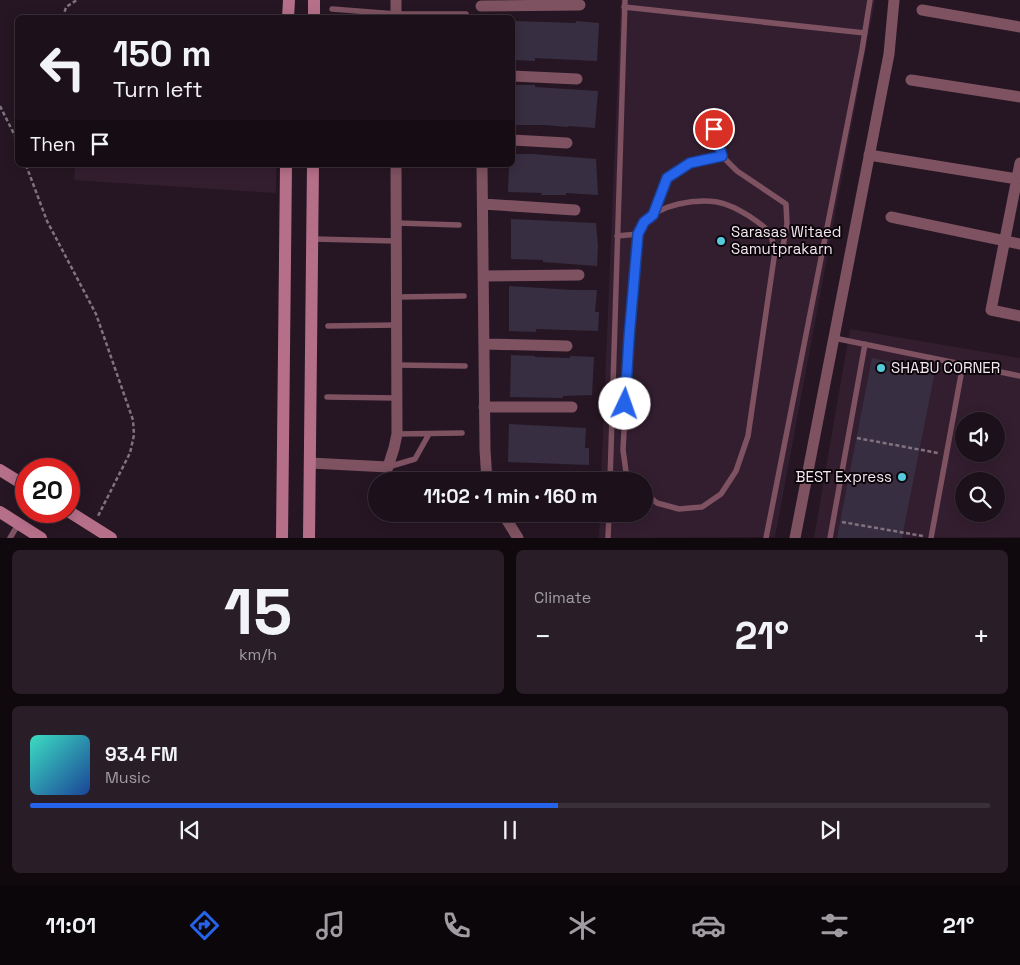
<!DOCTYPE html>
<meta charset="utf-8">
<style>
body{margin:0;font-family:"Space Grotesk",sans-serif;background:#291e27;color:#f1f3f6;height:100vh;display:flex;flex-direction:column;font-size:19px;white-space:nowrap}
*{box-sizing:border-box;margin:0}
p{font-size:16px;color:#a09da2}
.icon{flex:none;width:28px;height:28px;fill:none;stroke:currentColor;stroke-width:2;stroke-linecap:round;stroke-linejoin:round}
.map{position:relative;height:538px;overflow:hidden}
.side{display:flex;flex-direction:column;gap:12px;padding:12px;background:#0f090e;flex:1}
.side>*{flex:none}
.hud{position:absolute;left:15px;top:15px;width:500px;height:152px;border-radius:8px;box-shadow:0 2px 12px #0003,0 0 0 1px #3a3039;background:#1c101a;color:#f1f3f6;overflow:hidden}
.buttons{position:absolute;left:955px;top:412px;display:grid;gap:10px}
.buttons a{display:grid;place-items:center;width:50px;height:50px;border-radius:50%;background:#1c101a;box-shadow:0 2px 12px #0003,0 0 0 1px #3a3039;font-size:25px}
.speed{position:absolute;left:15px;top:458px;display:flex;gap:10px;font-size:25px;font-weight:700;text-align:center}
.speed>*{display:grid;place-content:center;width:65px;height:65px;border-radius:50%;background:#1c101a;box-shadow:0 2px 12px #0003,0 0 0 1px #3a3039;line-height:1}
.speed .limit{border:8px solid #d22;background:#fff;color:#111}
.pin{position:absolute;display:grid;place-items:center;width:42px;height:42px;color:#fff;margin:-21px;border:2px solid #fff;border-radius:50%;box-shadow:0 1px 5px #0007}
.me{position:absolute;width:55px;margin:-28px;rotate:3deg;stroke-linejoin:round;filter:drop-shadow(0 0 4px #0008)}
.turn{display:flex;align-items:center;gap:18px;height:105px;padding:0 15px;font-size:22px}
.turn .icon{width:65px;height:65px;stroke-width:2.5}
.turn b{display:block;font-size:35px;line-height:42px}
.then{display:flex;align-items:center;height:48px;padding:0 15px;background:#0003;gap:10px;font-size:19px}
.big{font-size:38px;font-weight:700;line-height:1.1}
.side .card{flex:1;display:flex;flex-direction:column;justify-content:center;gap:8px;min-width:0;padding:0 18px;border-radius:8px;background:#291e27}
.side .dial{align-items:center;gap:0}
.dial b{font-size:65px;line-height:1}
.song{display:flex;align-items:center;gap:15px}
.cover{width:60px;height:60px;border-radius:8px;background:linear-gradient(135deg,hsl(170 70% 55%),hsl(220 70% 35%))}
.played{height:5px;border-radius:2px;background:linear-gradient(90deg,#2563eb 55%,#3a3039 55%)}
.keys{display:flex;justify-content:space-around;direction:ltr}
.heat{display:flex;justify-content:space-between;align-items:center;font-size:28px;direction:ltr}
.side .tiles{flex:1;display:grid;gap:12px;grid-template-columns:1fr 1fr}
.card:last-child{grid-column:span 2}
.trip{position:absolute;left:368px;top:472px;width:285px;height:50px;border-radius:25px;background:#1c101a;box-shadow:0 2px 12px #0003,0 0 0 1px #3a3039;font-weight:700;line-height:50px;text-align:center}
.tabs{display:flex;height:80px;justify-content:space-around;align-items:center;background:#0b060a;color:#a09da2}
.tabs .icon{width:35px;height:35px}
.tabs .active{color:#2563eb}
.tabs b{font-size:22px;color:#f1f3f6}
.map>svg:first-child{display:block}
.built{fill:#331e30;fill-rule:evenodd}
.building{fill:#372e41}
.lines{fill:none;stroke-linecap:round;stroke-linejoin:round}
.path{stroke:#81737e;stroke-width:2.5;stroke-dasharray:4 2.5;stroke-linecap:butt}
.lane{stroke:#7e5261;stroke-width:5.5}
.street{stroke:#7e5261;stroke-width:11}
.secondary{stroke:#b66f89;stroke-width:12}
.route-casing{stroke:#184099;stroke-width:12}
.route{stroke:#2563eb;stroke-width:9}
.poi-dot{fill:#53cbdb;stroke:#0b050a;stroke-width:2}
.labels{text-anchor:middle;stroke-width:4;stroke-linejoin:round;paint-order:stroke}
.poi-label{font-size:15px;fill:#f2e6ef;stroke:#0b050a;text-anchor:start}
</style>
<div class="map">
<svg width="1020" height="538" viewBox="0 0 1020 538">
<rect width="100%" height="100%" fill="#261623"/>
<path class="built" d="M621,0H875L775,537L599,538L600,514H644V481H601Z
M75,165H276V193L74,180Z
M850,329L1020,358V537L814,538ZM964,421H996V454H964ZM964,481H996V514H964Z"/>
<path class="building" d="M512,21L576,23V21L599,23L597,61L535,58V61L512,60Z
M512,85H535V87L598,91L595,128L568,126V127L545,125H512Z
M512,154H532L596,159L598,195L566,193V195H541L542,193L508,192L509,165H512Z
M511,219L596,223L598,246L597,266L543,262V260L511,259Z
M509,286L572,290H597L595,312H599L598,331L536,329V332L509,331Z
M511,355L535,356V357L570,358V356L594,357L592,395L563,396V398L510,397Z
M872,358L935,371L920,447L902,538H837Z
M509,424L586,428L585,448H589V465L508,462Z"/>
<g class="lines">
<path class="path" d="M63,18L66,7L77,0
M0,106L18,142
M26,165L47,221L96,314L133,420L134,435L130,453L98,516
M857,438L938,453
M842,522L923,536"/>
<path class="lane" d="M624,7L865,33
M332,9L396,14H466
M714,129L722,156L737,171L786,204L787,224L783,246L775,251
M653,215L667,178L690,163L722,156
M397,223L459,225
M617,236L638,234C640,230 642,224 645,221C662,204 694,199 717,202C729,204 739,210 749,216C756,221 765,226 769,233C773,238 773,246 775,251L748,436L736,471L721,494L702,507L679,509L657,503L644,492
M313,239L397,241
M397,297L464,296
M328,326L397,325
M834,338L1020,376
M397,365L465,366
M327,397L397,398
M397,434L462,433
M388,467L415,459L429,434
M610,481L625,0
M630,481L627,479L623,450L629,339L638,234
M10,538L19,523
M608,538L609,514
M766,538L862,50L870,0
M830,538L865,344
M931,538L963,364"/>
<path class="street" d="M396,0V18
M481,6L580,5
M922,10L1020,27
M512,76L577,79
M911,80L1020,97
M512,140L567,143
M869,155L1017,179
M1020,163L991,310L1020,316
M482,165L485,450L487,481
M483,204L575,210
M891,217L1020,244
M483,276L579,275
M484,344L567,346
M484,407H572
M310,463L388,467L394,448L397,434L396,165
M487,480L516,481
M503,514L518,538
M795,538L889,54L894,0"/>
<path class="secondary" d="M288,18L289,0
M314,18V0
M0,470L26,486
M68,511L111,538
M0,512L41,538
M282,538L286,165
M309,538L313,165"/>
</g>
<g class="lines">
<defs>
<path id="route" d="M625,404L629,338L638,234L644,222L653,215L667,178L690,163L722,156L714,129"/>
</defs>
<use href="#route" class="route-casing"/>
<use href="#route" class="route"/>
</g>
<g class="poi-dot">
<circle cx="721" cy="241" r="5"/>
<circle cx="881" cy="368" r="5"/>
<circle cx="902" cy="477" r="5"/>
</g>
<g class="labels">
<g class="poi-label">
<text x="731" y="237">Sarasas Witaed<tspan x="731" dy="17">Samutprakarn</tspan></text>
<text x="891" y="373">SHABU CORNER</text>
<text x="892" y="482" text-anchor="end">BEST Express</text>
</g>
</g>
</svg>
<div class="buttons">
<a><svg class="icon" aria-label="sound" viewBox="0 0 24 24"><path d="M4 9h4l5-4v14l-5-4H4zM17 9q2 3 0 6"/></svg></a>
<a><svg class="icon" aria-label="search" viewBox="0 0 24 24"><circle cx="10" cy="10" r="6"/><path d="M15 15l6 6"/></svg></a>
</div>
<div class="speed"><div class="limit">20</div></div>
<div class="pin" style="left:714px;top:129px;background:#d93025"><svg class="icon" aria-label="arrive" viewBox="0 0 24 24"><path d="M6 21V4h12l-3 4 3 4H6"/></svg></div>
<svg class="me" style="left:625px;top:404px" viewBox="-20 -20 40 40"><circle r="19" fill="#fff"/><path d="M0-13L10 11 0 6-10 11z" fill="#2563eb"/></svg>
<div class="trip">11:02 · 1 min · 160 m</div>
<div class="hud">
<div class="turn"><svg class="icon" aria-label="left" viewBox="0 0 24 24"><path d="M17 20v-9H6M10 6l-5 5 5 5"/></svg><div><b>150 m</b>Turn left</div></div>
<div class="then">Then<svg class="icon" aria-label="arrive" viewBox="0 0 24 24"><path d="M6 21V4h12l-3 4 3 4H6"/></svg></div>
</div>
</div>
<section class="side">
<div class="tiles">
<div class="card dial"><b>15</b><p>km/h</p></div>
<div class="card"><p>Climate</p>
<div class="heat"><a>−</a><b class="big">21°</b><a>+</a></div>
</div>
<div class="card">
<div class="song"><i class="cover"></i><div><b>93.4 FM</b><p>Music</p></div></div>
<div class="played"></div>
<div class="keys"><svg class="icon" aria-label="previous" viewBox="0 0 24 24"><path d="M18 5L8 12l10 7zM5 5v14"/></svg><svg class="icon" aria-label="pause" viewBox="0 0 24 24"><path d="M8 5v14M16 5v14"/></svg><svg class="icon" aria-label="next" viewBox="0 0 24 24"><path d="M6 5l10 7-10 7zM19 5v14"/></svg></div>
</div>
</div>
</section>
<nav class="tabs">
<b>11:01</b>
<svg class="icon active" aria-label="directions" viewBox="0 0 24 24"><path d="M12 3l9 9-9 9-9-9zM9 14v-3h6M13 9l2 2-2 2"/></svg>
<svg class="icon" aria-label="music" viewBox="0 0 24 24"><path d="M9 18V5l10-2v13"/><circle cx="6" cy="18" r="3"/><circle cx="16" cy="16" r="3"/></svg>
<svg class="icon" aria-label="phone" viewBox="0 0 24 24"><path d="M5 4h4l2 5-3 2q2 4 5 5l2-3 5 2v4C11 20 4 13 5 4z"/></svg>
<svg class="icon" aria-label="climate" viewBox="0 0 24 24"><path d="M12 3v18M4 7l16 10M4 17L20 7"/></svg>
<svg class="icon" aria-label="car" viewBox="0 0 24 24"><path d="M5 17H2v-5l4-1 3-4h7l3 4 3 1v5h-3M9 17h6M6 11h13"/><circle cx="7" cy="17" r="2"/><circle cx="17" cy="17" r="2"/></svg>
<svg class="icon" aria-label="filters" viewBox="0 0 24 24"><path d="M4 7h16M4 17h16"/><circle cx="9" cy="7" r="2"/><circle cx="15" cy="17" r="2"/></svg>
<b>21°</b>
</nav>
